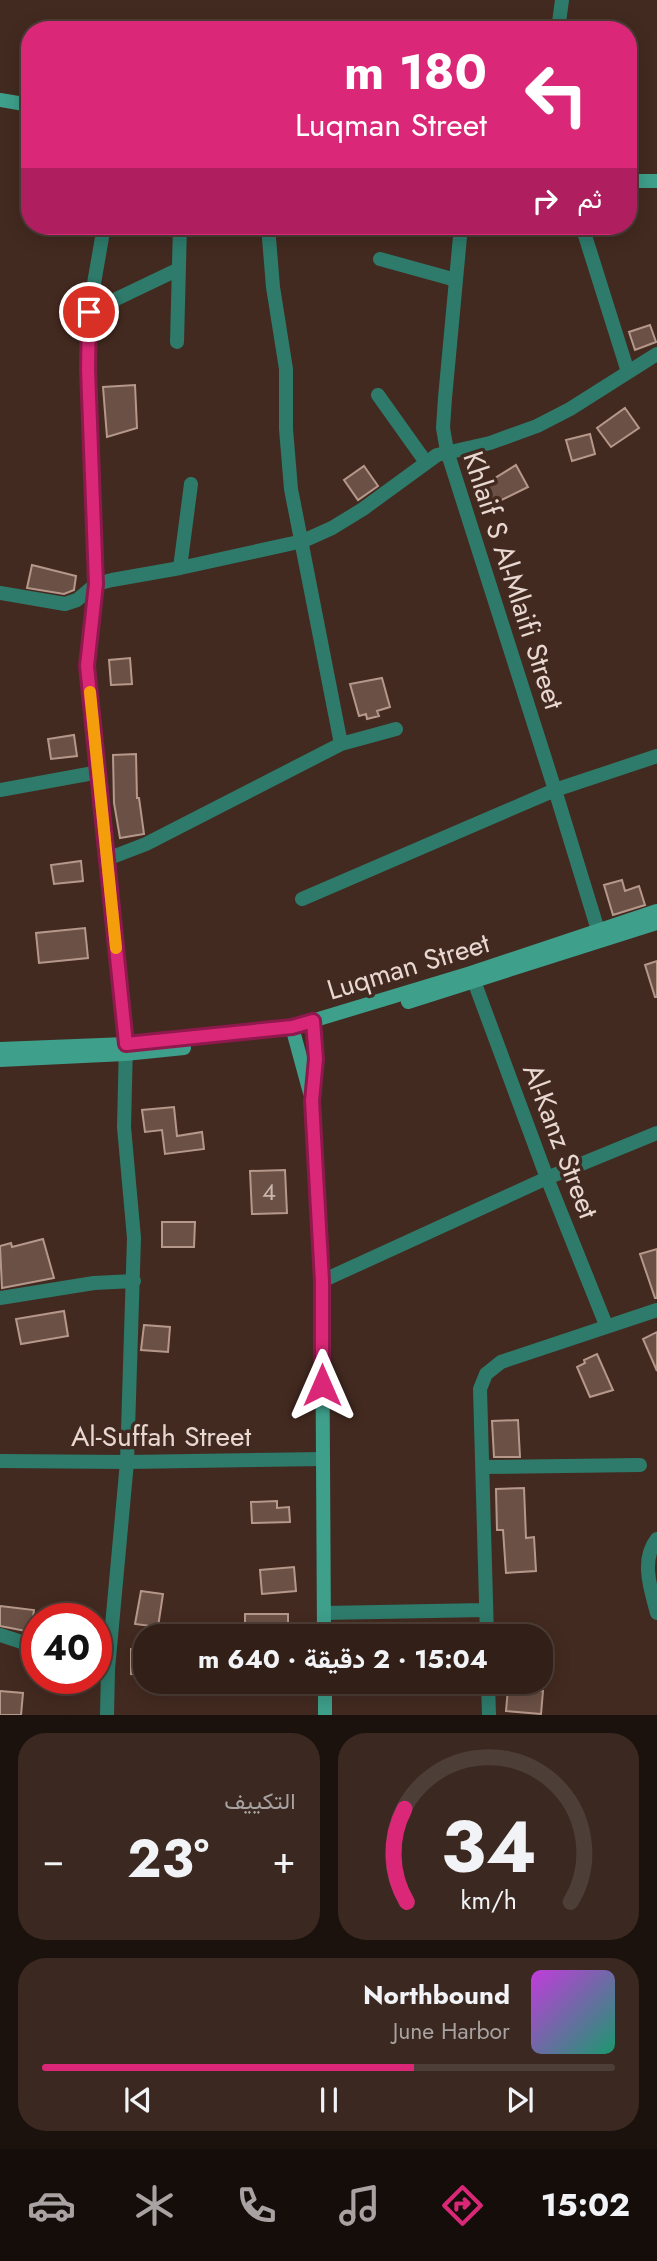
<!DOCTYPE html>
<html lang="ar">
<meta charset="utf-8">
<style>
body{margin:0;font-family:Jost,Vazirmatn,sans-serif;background:#3a2821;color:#f1f3f6;direction:rtl;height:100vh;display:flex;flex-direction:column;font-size:26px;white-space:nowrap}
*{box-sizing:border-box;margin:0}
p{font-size:23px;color:#a8a3a2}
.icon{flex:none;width:38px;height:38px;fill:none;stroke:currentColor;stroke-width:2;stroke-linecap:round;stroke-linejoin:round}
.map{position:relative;height:1715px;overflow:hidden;direction:ltr}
.details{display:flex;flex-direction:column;gap:18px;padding:18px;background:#1c120d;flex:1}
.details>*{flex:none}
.top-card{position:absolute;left:21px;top:21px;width:616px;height:214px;border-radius:28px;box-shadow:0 4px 18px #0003,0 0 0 2px #4d3e37;direction:rtl;background:#db2777;color:#fff;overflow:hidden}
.speed{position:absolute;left:21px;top:1603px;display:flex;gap:14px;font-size:35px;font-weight:700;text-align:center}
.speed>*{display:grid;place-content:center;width:91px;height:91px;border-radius:50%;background:#322018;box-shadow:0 4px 18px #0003,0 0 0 2px #4d3e37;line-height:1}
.speed .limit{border:10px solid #d22;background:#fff;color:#111}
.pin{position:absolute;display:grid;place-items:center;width:60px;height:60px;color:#fff;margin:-30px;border:4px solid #fff;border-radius:50%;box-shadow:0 2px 7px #0007}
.me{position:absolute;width:77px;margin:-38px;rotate:0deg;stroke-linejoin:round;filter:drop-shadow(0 0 5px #0008)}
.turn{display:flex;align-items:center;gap:24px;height:147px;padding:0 35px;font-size:32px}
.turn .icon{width:91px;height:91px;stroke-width:2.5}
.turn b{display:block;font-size:49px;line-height:60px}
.then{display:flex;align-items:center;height:66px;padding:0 35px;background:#0003;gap:14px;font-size:26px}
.big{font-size:52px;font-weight:700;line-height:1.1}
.details .card{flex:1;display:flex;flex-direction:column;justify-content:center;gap:10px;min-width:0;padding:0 24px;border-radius:28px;background:#3a2821}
.details .dial{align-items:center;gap:0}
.dial svg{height:182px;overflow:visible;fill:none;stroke:#4d3e37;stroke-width:7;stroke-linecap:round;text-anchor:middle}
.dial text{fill:#f1f3f6;stroke:none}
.song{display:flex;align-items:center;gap:21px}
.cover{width:84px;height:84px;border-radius:10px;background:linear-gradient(135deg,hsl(290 70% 55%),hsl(160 70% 35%))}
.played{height:7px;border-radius:4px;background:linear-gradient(90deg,#db2777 65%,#4d3e37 65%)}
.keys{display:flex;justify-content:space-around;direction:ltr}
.heat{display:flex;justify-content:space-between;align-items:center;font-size:38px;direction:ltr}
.details .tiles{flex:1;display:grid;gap:18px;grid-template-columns:1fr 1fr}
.card:last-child{grid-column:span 2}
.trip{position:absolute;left:133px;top:1624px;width:420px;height:70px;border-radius:28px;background:#322018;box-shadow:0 4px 18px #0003,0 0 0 2px #4d3e37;font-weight:700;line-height:70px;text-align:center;direction:rtl}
.tabs{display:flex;height:112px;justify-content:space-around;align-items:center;background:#140d0a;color:#a8a3a2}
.tabs .icon{width:49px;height:49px}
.tabs .selected{color:#db2777}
.tabs b{font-size:32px;color:#f1f3f6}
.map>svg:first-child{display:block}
.building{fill:#6b5045;stroke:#b6988b;stroke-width:2}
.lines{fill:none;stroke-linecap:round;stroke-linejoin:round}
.lane{stroke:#2e7b6b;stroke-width:8}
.street{stroke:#2e7b6b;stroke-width:14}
.secondary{stroke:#3e9f8b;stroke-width:14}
.route-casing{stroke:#8e194d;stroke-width:18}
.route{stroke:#db2777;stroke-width:12}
.slow{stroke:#f59e0b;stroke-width:12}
.labels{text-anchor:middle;stroke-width:7;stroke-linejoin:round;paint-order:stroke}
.number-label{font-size:24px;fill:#c9b6ae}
.street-label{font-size:28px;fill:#e8d8d1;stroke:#432a20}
</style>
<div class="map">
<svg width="657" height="1715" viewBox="0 0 657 1715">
<rect width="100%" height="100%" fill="#432a20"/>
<path class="building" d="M650,325L656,342L635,350L629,332Z
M135,385L137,428L107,437L103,387Z
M625,408L639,428L611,447L597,428Z
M590,434L595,454L572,461L566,440Z
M516,465L528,487L483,509L476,495L479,488Z
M364,466L378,486L358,500L344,480Z
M32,565L76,576L74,590L64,594L27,588Z
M130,658L132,684L111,685L109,660Z
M382,678L390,707L377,711L379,716L367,719L366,714L359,716L350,684Z
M74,735L77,756L51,759L48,739Z
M136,754L137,798H139L144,834L120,838L114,803L113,755Z
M81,861L83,881L54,884L51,865Z
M622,880L625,891L639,886L645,905L613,915L604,885Z
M85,928L88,958L39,963L36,933Z
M657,961V997H655L645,965Z
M174,1107L177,1136L202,1132L204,1149L165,1154L162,1130L145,1132L142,1110Z
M285,1170L287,1213L252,1214L250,1171Z
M162,1222H195L194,1247H162Z
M43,1239L54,1278L2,1288L0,1246L11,1243L12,1247Z
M657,1249V1298H655L640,1254Z
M64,1311L68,1336L21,1344L16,1319Z
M144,1325L170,1327L168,1352L141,1350Z
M657,1332V1371L643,1339Z
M597,1354L613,1390L590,1397L577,1367L585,1363L584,1360Z
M518,1420L520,1457H494L492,1421Z
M524,1488L526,1538L534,1537L536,1571L506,1573L503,1530H497L496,1489Z
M277,1501V1508L289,1507L290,1522L252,1523L251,1502Z
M294,1567L296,1591L262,1594L260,1570Z
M141,1591L163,1594L158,1627L135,1624Z
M0,1606L34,1610L31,1632L0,1626Z
M245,1614H288V1630L245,1629Z
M131,1649H145V1675L131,1674Z
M508,1688L543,1691L541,1714L506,1711Z
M0,1691L23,1693L21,1715H0Z"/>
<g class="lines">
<path class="lane" d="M127,30V25"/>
<path class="street" d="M558,30L562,0
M104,226L89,312L88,369L96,584L87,666L126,1044L124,1127L134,1238L127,1462L108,1669L107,1715
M268,226L273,287L286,369V429L291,489L341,744
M461,226L445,398L443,428L447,451L555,790L601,940
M582,226L628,372
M380,259L456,280
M89,312L179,269
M177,342L180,226
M378,395L425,461
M180,568L191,484
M0,593L65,604L77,600L96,584L112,580L180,568L303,541L332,528L363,509L437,455L490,443L537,426L570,409L657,354
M0,790L99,772
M107,859L146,844L341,744L396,729
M302,899L555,790L657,756
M471,973L547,1178L606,1325
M322,1281L547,1178L657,1133
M0,1298L94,1283L134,1281
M0,1461L127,1462L323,1459
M483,1467L640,1465
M657,1539C640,1560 651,1590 657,1613
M324,1613L486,1610
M0,1635L37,1647
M487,1636L480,1389L486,1374L501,1362L657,1310
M488,1682L489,1715"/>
<path class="secondary" d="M0,100L30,105
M628,181H657
M408,1002L657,923
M313,1021L316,1059L312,1101L322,1281L324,1636
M292,1027L310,1093
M0,1049L126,1044L292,1027L471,973L657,911
M0,1060L125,1054L184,1048
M325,1682V1715"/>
</g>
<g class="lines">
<defs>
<path id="route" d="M89,312L88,369L96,584L87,666L126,1044L292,1027L313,1021L316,1059L312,1101L322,1281V1385"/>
</defs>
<use href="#route" class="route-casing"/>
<use href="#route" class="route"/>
<path class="slow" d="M90,692L116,948"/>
</g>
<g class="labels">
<g class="number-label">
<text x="269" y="1200">4</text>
</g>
<g class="street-label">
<text transform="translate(514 580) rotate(72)" y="10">Khlaif S Al-Mlaifi Street</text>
<text transform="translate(408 966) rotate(-17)" y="10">Luqman Street</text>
<text transform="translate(561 1141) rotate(69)" y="10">Al-Kanz Street</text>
<text x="161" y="1446">Al-Suffah Street</text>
</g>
</g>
</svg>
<div class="speed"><div class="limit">40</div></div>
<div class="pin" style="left:89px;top:312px;background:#d93025"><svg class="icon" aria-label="arrive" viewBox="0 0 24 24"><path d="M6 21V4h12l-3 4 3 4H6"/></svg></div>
<svg class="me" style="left:322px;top:1385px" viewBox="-20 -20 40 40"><path d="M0-17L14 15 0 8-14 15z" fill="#db2777" stroke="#fff" stroke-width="4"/></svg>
<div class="trip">15:04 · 2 دقيقة · 640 m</div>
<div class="top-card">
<div class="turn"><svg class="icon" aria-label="left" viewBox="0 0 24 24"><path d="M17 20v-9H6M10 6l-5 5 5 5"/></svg><div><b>180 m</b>Luqman Street</div></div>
<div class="then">ثم<svg class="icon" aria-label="right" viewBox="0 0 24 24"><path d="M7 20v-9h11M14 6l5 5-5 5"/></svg></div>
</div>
</div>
<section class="details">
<div class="tiles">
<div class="card dial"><svg viewBox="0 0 100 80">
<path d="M14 69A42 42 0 1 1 86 69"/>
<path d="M14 69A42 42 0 0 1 13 28" stroke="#db2777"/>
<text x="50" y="56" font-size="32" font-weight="700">34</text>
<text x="50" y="72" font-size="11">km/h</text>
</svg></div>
<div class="card"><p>التكييف</p>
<div class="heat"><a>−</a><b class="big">23°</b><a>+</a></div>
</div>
<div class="card">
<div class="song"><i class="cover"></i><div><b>Northbound</b><p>June Harbor</p></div></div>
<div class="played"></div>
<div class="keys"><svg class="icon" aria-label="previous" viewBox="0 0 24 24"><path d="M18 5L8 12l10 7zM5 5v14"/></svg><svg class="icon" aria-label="pause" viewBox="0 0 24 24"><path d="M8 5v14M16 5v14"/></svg><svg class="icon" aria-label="next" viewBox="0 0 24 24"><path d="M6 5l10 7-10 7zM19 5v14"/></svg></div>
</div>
</div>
</section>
<nav class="tabs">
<b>15:02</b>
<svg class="icon selected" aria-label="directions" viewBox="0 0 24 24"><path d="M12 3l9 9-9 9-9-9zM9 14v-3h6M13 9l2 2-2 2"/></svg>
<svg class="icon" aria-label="music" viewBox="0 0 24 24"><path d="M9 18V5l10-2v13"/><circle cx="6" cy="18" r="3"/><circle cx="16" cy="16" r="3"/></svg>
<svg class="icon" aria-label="phone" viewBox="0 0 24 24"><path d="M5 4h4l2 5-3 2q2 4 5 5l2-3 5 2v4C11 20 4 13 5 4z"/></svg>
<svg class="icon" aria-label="climate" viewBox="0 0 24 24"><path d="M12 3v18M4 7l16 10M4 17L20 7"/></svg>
<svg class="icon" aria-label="car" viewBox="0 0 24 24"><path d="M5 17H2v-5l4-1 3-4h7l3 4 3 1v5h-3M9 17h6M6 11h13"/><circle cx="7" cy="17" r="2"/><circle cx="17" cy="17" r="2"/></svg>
</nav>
